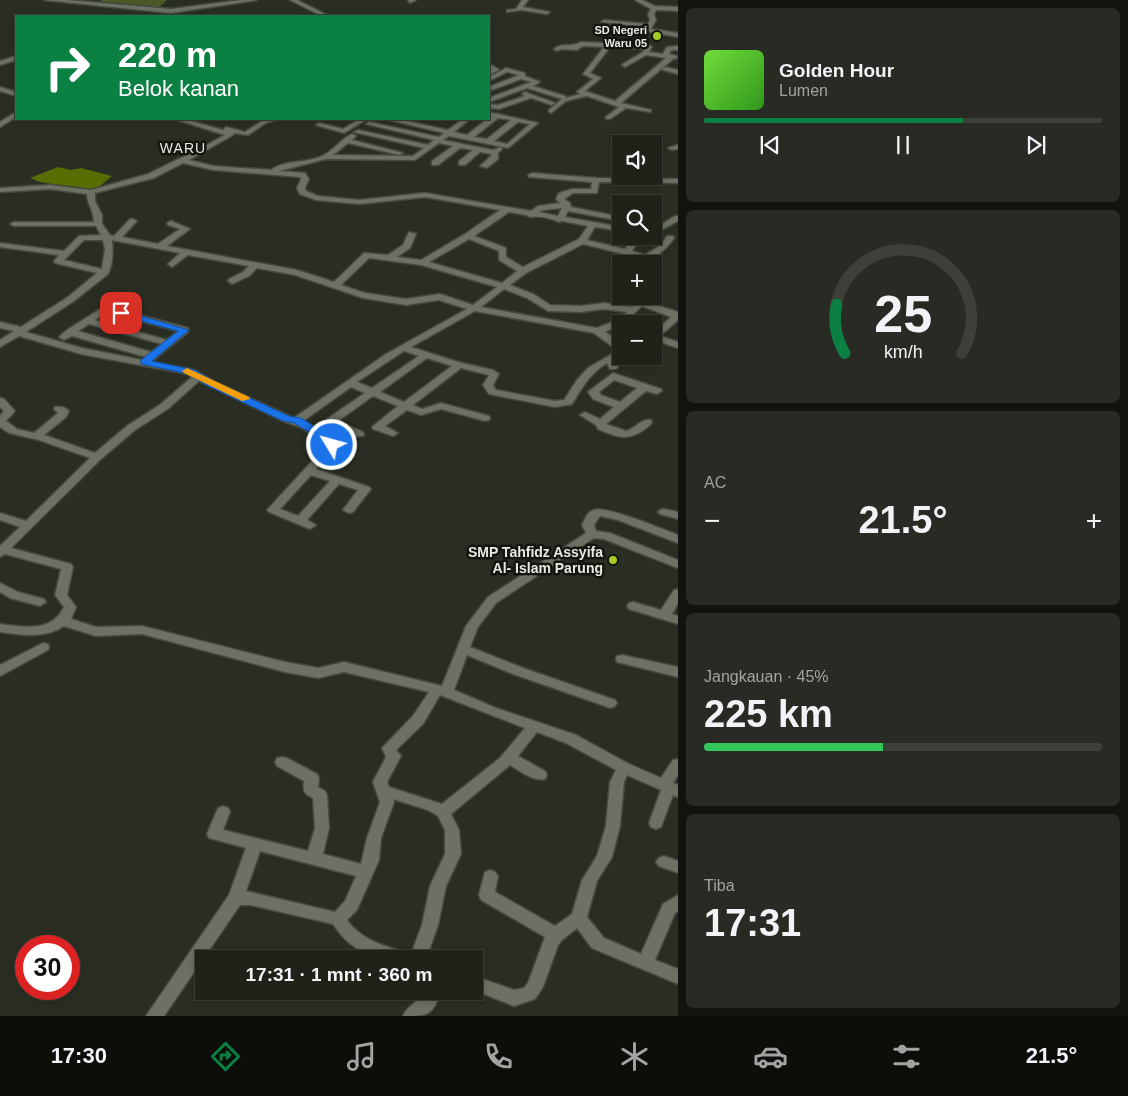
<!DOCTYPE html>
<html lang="id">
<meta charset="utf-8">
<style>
body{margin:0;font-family:Helvetica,sans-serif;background:#282a23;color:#f1f3f6;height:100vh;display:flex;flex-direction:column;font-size:19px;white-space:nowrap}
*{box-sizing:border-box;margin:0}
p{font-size:16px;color:#a2a4a2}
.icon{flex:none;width:28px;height:28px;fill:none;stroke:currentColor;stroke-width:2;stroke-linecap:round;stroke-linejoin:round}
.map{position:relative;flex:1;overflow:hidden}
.sheet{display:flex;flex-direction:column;gap:8px;padding:8px;background:#12130e;width:450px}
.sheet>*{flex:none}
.top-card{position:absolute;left:15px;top:15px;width:475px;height:105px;border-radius:0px;box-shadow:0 2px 8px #0003,0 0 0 1px #3d3f39;background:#0b8043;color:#fff;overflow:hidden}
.fabs{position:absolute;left:612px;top:135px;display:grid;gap:10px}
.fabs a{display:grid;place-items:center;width:50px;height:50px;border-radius:0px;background:#20221a;box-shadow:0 2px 8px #0003,0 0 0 1px #3d3f39;font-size:25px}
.speed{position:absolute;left:15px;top:935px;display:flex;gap:10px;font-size:25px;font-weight:700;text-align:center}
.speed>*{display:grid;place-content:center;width:65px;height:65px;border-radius:50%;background:#20221a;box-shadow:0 2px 8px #0003,0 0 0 1px #3d3f39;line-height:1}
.speed .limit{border:8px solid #d22;background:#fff;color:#111}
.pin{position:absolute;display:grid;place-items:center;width:42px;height:42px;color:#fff;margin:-21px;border-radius:10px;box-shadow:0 2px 8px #0006}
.me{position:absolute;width:55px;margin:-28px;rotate:307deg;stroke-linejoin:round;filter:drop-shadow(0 0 4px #0008)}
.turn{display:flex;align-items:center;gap:18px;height:105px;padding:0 20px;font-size:22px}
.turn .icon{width:65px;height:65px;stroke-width:2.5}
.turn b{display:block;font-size:35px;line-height:42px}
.big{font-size:38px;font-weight:700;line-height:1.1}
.sheet .card{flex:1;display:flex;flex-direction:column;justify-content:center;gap:8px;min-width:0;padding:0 18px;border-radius:8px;background:#282a23}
.sheet .dial{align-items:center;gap:0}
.dial svg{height:130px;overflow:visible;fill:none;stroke:#3d3f39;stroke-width:7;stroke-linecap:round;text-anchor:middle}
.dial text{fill:#f1f3f6;stroke:none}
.song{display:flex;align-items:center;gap:15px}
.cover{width:60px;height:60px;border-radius:8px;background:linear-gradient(135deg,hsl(100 70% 55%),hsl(110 70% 35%))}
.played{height:5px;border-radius:2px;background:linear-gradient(90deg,#0b8043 65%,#3d3f39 65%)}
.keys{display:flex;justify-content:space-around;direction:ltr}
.heat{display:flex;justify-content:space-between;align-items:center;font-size:28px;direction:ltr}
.charge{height:8px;border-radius:4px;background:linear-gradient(90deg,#34c759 45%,#3d3f39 0)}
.trip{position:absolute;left:195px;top:950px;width:288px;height:50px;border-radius:0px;background:#20221a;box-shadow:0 2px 8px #0003,0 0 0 1px #3d3f39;font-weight:700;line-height:50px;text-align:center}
.menu{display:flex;height:80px;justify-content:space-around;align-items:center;background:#0d0e0a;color:#a2a4a2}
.menu .icon{width:35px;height:35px}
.menu .current{color:#0b8043}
.menu b{font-size:22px;color:#f1f3f6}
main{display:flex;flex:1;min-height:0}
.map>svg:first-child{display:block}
.green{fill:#495827}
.forest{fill:#576e03}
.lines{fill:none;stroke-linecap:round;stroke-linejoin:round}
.minor-casing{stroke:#45493f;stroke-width:3}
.minor{fill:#6c7163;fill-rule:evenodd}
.route{fill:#1a73e8;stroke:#114b97}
.slow{fill:#f59e0b}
.poi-dot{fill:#a2c928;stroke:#131510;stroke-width:2}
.labels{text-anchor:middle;stroke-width:5;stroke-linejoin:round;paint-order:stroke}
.far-poi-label{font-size:11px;font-weight:bold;fill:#e7eae2;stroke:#131510;text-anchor:end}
.far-quarter-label{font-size:14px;letter-spacing:1px;fill:#e7eae2;stroke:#131510}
.poi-label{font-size:14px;font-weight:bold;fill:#e7eae2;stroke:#131510;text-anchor:end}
</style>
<main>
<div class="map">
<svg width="678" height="1016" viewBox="0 0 678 1016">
<rect width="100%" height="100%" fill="#2a2e22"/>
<path class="green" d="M102,0H167L158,8L99,2Z"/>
<path class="forest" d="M58,167L71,170L81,168L112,176L94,191L40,182L30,178Z"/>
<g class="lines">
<defs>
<path id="minor" d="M44,0H66L171,9L241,0H257L171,13Z
M290,0H297L329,16H322Z
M408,0H416L410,3Z
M522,0H528L523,7L550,12L547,14L521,10L507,12V10L516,9Z
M635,0H642L655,6L678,7V11L656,10L654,14L656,20L651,29L678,33V37L645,31L646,27L601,22L604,20L648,24L650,20L648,14L651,9Z
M581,42L649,45L652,47L649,52L663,54L667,47L678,46V50H671L669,54L677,56V58L673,59L621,103L651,110V112L626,108L610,119H606V117L619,107L587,96L566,101L551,113L549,112V110L562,99L527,88L489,102V98L531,82L521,79L489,91V87L519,75L507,72L489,81V77L506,68L525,73V76L540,82L533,86L565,96L566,98L580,94L577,92L578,91L593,79L583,74L604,47L583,46L577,50L561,49L557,51L554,49C562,42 571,48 581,42ZM610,47L645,49L643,52L623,64L622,65L625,67L646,55L666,58L615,101L585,91L601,78L590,73Z
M16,56V60L0,65V61Z
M489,64L498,69L499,70L489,75V71L491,70L489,68Z
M665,67L678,70V74L663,70L662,69Z
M0,87L16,92V96L0,91Z
M525,92L555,103L552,105L531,98L499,109L489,108V104L498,105L525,96L522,94Z
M16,112V117L0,127V122Z
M489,112L538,123L508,148L449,136L443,140L493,150L501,147L502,149L498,153V159L487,168L480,166L491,156V154L480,152L465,165H459V161L473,150L460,148L438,165H432V161L453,146L439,143L415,160L326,159L279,171L305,173L309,179L305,188L306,191L318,196L359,200L425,193L531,211L538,206L560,203L556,199L559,193L572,189H591L592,182L529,177L528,175L532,173L596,178L678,179V183L599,182L597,193H573L564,199L570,203L571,207L621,217V221L568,211L565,217L621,227V231L595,227L587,240L625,249L634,236H642L632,251L645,255L661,245L667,236H673L674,238C666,250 649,264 635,264L640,258L583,244L526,273L510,285L533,294L550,305L581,306L604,303L632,307L641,296H650L646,302L678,312V320L660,336L678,342V348L654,340V332L671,317L642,306L623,324L605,332L617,340L621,345V355L616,360L618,367L616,369H610L607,363C590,373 582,388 572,404L555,407L489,394L483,385L489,375L461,368L413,405L422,409L441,403L489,416L490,418L489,420L485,421L441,409L421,415L407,410L385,426L398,433L393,436L373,429L372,427L398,406L373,396L338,421L363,432L364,434L363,436H355L327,423L326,421L327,419L365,393L351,387L303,421L324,432L336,441V447L316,469L369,487L371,489L353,512L349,513L343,510L358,490L339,484L307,520L316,525L310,529L269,512L267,510L327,445L326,442L300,427L283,421L199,381L169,408L135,430L101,459L11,548L71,564L73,567L67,595L76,607L71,619L96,627L142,626L285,662L318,668L344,662L442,686L466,626L488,597L586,533L582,525C585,519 587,512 594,510C605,505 664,530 678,535V543L618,520L600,516L594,525L596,531L610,533L678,560V568L604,539L594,538L496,603L478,627L470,647L523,668L615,700L617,703L615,706L610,708L605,706L513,674L467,655L454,690L496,708L576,735L629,764L661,778L673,760L678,759V775L673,783L678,785V797L673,795L661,827L656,829L651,827L649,823L661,790L627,775L624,782L620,826L612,857L597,881L587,917L604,938L641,954L663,904L678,895V911L675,913L655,960L678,969V984L592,948L577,928L562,940L558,945L543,987L535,999L514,1006L474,990V976L514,990L524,988L528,983L545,937L481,900L479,895L485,872L490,870L495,872L498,876L495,892L555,926L572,914L582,880L597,856L606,826L610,782L616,770L566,743L537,732L518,756L545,771L547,775L545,779C534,782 520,771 510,765L451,814L459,830L461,854L446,886L438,925L426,959C386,959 358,962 333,924L251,905H240L164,1016H146L229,895L246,848L209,838L207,834L218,808L223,806L228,808L230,812L223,830L308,851L315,828L313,798C303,793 303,791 304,781L277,766L275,762L277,758L282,757L287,758L317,774L319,778L318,787L325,791L327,795L329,828L323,854L361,864L367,838L380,802L373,782L386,757L382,748L413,716L429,692L344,672L318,678L285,672L142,634L96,636L64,626C45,639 22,635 0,632V624C23,627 52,633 64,607L55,595L61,569L5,554L0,557V546L20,527L0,520V513L26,521L90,458L39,440L9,433L0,427V416L4,411L0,407V398L4,399L15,411L6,421L17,429L34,433L58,413L54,409L55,407C60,406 66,407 69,411L66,417L44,435L95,453L127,426L161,404L192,377L188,374L81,354L19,336L0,347V340L14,331L0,328V322L21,327L68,297L97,273L55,263L54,261L59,255L0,247V243L64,251L79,236L101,235L96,226H14L10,224L14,222H94C94,211 87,204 87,194L50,189L0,192V188L50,185L91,190L148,174L205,146L225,135L174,119H184L223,130L226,127L245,132L262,121L279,119L266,123L248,135L234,133L233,135L189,160L213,166L271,170C286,159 308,164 324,155C335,149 341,139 352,134L356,136L352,140L403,153L399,155L348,143L333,155L413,156L424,148L354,132L358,130L428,145L434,140L366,124L369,122L439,137L444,133L385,119H397L448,130L463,119H470L454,132L467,135L491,116H489ZM498,118L511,120L487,139L474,137ZM518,122L530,124L507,144L494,141ZM183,163L213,170L300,177L301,179L297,188L300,194L316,200L359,204L425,197L500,210L465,234L421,260L397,257L410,248L416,234L409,232L403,245L388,255L364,253L334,282L297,270L167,246L190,229L171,221L167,223L168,225L180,229L158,244L122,237L137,221L133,219H130L114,236L110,235L102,224V215L95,201V193L154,178ZM562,208L558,216L539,212L543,210ZM509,212L526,215L530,217C539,215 552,219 559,222L562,221L588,226L579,239L523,267L506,257V248L474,236ZM469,239L499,251V260L517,271L502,283L429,262ZM84,240H103L105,249L102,269L64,260ZM112,240L180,253L168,264L172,267L188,255L249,266L243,272L229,279L228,281L232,284L249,276L257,268L295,275L363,298L406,305L439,300L467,309L386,354L294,418L215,382L194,370L151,362L188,332V328L105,306L67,330L59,337L64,340L72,336L146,357L142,360L82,348L26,332L74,301L108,274C113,265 113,251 112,240ZM369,258L421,265L497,287L473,305L440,294L406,299L365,293L341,285ZM504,289L527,298L548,311L581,312L604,309L627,312L615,321L597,328L481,307ZM475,311L594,333L613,347L612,354L588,368L577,380L564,400L555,401L496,390L493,385L499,374L493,370L458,362L411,347ZM106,312L178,331L167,340L95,320ZM89,324L162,344L151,352L78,331ZM404,351L419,356L372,388L357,382ZM427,358L452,366L404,402L380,392ZM311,475L330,481L298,516L280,509ZM440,695L525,728L500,758L442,804L389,787L387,782L401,756L396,750L423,724ZM393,799L428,810L438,816L445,830V854L430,886L422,925L410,957L409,954C386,946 362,941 347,920L357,910L379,860L381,838L394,802ZM260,851L356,876L345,901L335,912L246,891Z
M360,119H367L344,133L316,125L319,123L343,129Z
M678,145V149L672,150L668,148Z
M675,216H678V221L654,234V229Z
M613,373L661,389L662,391L657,394L646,391L606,424L626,431C635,429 641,418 651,420L652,422L651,424C631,442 621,439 598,429L596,425L580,415L585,412L600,419L614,407L593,399L588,392ZM614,380L637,388L620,402L601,395L599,392Z
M664,509L678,512V519L660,514L658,512L660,510Z
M0,583L18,592L44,599L46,602L40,606L10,598L0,592Z
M678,589V603L672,614L678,616V624L629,609L627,606L629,603L633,602L661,610L674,590Z
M43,643L48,644L49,647L48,650L0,676V665Z
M622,655L678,667V677L617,662L616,659L617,656Z
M664,856L678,861V873L659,866L656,862L659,858Z
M425,991H442C431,1016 429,1016 403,1016C407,1005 420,1002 425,991Z"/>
</defs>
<use href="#minor" class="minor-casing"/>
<use href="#minor" class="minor"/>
</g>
<path class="route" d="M121,310L189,330L152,361L195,370L215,382L289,416L301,418L335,439L337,445L332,448L328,447L326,442L294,423L283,421L208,386L188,374L141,364V360L178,331L118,315V311Z"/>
<path class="slow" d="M187,368L249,397L250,399L242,401L184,373L182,371Z"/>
<g class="poi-dot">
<circle cx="657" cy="36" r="5"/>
<circle cx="613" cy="560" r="5"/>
</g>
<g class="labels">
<g class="far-poi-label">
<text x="647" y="34">SD Negeri<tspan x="647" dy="13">Waru 05</tspan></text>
</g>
<g class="far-quarter-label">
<text x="183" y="153">WARU</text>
</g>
<g class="poi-label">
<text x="603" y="557">SMP Tahfidz Assyifa<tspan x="603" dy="16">Al- Islam Parung</tspan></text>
</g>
</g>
</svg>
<div class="fabs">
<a><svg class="icon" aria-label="sound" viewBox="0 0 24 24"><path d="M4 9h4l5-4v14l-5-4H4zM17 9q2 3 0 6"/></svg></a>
<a><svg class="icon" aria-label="search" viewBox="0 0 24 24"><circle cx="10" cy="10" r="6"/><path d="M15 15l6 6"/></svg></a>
<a>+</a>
<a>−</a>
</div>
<div class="speed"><div class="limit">30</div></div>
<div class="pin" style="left:121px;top:313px;background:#d93025"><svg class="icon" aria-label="arrive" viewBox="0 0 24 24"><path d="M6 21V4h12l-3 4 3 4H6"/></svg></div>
<svg class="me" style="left:332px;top:445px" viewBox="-20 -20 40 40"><circle r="17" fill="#1a73e8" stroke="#fff" stroke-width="3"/><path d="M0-11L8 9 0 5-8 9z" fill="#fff"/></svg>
<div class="trip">17:31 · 1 mnt · 360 m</div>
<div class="top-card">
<div class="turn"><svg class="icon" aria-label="right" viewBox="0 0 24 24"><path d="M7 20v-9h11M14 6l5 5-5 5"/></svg><div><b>220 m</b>Belok kanan</div></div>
</div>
</div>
<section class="sheet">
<div class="card">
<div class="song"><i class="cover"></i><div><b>Golden Hour</b><p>Lumen</p></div></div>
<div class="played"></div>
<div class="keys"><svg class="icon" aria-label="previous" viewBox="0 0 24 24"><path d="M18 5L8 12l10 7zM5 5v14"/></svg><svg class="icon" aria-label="pause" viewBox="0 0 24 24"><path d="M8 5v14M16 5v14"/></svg><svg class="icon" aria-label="next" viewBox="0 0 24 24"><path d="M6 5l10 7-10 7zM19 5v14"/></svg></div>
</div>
<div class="card dial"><svg viewBox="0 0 100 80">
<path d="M14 69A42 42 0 1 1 86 69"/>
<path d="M14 69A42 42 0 0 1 9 39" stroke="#0b8043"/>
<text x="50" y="56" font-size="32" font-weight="700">25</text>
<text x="50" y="72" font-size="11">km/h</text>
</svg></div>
<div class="card"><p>AC</p>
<div class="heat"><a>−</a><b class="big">21.5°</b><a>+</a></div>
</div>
<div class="card"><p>Jangkauan · 45%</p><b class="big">225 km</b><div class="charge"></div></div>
<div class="card"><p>Tiba</p><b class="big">17:31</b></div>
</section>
</main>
<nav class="menu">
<b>17:30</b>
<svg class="icon current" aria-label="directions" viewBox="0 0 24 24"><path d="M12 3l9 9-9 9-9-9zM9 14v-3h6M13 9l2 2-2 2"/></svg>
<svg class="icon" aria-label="music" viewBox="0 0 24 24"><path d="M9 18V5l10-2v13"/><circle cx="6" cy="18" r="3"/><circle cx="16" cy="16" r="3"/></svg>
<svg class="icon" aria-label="phone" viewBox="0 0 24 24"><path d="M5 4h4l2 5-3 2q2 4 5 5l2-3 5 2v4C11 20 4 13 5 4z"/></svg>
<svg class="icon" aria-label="climate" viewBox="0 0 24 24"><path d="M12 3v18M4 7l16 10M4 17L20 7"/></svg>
<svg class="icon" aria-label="car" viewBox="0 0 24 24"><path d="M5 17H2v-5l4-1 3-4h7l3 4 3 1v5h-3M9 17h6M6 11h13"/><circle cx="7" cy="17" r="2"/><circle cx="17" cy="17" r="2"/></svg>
<svg class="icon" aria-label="filters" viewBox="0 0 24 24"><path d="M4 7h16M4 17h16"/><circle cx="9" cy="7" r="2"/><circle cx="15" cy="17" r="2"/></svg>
<b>21.5°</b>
</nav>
